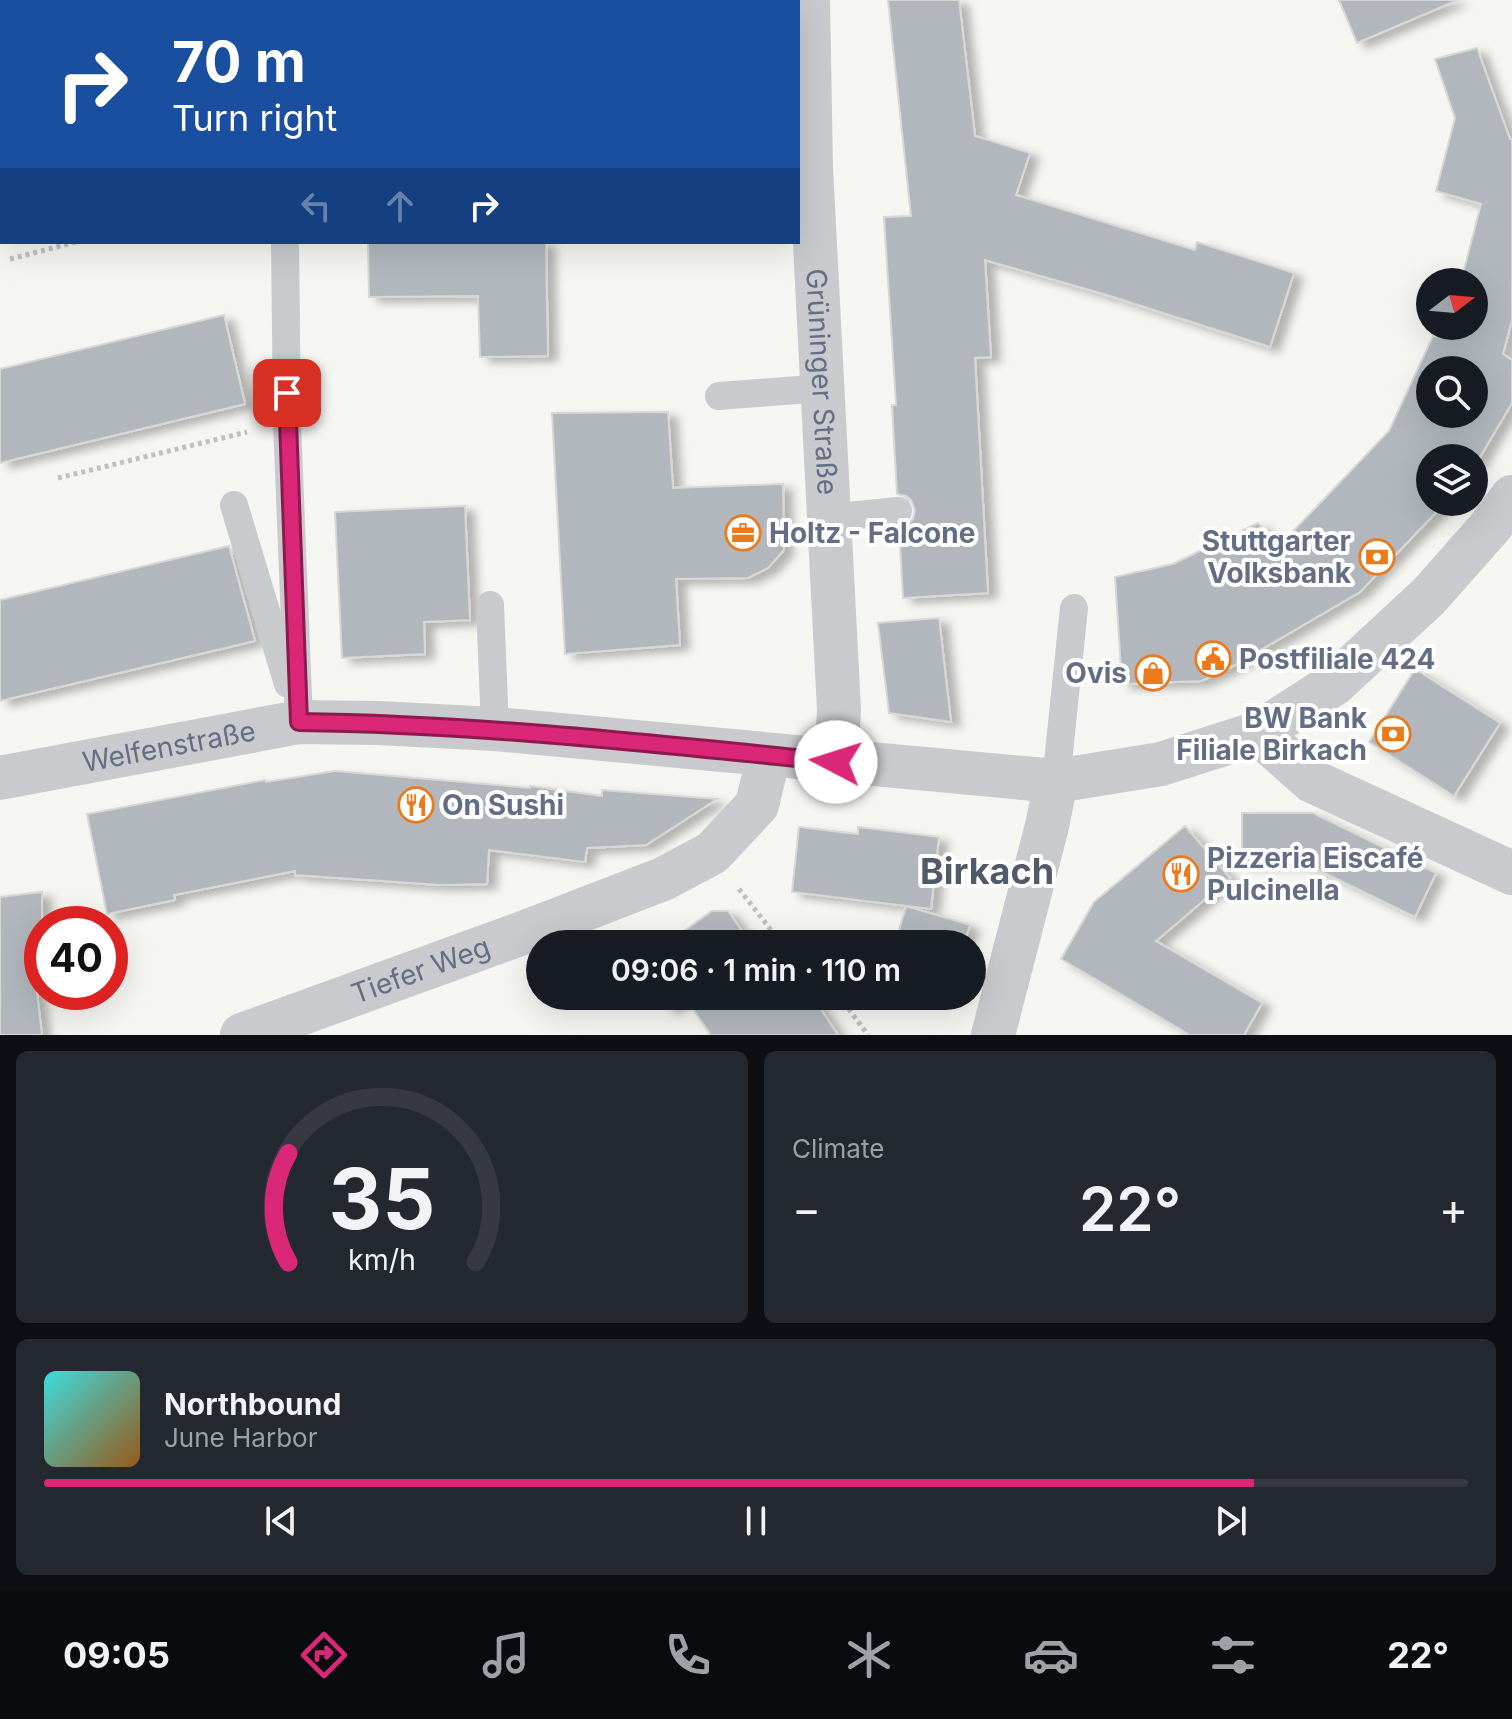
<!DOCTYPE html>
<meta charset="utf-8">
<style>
body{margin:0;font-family:Inter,sans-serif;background:#242831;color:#f1f3f6;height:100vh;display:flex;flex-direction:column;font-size:30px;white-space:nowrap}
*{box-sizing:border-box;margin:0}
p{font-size:26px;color:#9ea1a6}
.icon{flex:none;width:44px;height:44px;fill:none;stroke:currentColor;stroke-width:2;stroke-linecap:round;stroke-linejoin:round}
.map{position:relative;height:1035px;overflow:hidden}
.panel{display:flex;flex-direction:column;gap:16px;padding:16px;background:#0d0f14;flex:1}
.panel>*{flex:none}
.top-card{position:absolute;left:0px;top:0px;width:800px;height:244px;box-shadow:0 8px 32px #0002;background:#1a4fa0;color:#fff;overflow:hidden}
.needle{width:52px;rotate:74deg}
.fabs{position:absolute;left:1416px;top:268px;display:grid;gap:16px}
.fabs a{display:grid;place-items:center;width:72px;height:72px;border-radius:50%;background:#171b24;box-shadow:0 8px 32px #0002;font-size:40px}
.speed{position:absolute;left:24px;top:906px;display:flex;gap:16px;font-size:40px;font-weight:700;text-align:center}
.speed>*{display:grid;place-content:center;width:104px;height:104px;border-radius:50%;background:#171b24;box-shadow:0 8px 32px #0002;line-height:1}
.speed .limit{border:12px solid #d22;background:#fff;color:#111}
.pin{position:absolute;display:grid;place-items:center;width:68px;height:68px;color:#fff;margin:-34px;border-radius:16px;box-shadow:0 4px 12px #0006}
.me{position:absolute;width:88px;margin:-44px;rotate:275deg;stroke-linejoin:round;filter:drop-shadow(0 0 6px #0008)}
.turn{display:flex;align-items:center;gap:28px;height:168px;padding:0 40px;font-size:36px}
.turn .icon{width:104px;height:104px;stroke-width:2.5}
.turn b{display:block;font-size:56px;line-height:68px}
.lanes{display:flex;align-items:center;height:76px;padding:0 40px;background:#0003;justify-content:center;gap:40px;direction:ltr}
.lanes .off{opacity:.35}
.big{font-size:60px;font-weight:600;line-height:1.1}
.panel .widget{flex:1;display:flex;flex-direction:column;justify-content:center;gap:12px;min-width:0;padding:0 28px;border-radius:12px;background:#242831}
.panel .dial{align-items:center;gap:0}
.dial svg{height:208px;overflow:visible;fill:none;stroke:#363941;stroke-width:7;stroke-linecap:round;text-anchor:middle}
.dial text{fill:#f1f3f6;stroke:none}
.song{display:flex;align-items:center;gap:24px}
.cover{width:96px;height:96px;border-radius:12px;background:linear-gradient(135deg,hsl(180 70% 55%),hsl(30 70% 35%))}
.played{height:8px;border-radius:4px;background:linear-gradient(90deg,#db2777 85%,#363941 85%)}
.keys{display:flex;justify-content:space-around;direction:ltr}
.heat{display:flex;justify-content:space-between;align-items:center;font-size:44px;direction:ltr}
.panel .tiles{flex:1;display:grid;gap:16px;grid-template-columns:1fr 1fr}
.widget:last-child{grid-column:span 2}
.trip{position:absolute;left:526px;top:930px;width:460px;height:80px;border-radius:40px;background:#171b24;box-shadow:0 8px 32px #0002;font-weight:600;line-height:80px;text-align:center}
.dock{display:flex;height:128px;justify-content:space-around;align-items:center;background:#090b0e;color:#9ea1a6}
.dock .icon{width:56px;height:56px}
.dock .current{color:#db2777}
.dock b{font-size:36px;color:#f1f3f6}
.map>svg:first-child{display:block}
.building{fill:#b2b7be;stroke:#d7d7d5;stroke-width:2;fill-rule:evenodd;filter:url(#shadow)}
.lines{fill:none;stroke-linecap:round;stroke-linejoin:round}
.path{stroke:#bfc0c3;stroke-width:5;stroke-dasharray:4 4;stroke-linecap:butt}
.service{stroke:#c8cace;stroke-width:28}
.minor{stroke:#c8cace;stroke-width:44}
.tertiary{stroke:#c8cace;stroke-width:44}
.route-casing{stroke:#8e194d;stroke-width:20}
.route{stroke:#db2777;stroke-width:14}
.labels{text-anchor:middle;stroke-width:8;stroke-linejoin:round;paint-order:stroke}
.street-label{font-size:28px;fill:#636e85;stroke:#fff}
.poi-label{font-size:28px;font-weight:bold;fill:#636e85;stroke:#fff;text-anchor:start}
.district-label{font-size:36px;font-weight:bold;fill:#515a69;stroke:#fff}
</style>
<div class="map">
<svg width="1512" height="1035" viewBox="0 0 1512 1035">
<defs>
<filter id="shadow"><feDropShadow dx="9" dy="5" stdDeviation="4" flood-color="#0004"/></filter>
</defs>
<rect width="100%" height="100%" fill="#f5f6f2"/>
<path class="building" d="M888,0H959L975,136L1030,153L1016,195L1195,250L1197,242L1294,273L1270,347L1107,295L985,260L991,357L975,358L988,593L903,598L899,528L908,524L913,519L915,510L911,500L906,496L897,494L892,405H896L884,217L911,216Z
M1339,0H1458L1357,43Z
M1477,48L1510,139H1512V320L1503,354L1512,360V403L1474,467V458H1430V502H1446L1360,592L1233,666L1201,681L1122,684L1115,577L1173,564L1258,523L1279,546L1389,431L1433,336L1446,338L1449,326H1474V282H1461L1481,204L1436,191L1455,118L1435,59ZM1430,370H1474V414H1430Z
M368,242H546L548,356L480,357L478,296L369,297Z
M224,315L245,404L0,463V369Z
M668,412L673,488L783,484L784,550L768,568L748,578L676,579L680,645L565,654L552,413Z
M465,506L470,620L424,622L425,654L342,658L335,512Z
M229,546L255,641L0,701V600Z
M939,618L951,722L889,713L878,623Z
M1415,669L1500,723L1454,796L1369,742Z
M335,771L530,788V786L602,796V790L717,799L646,845L587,848L585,862L489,850L487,884L441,885L295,875V871L174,895L175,900L107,914L87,814L265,780L266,782Z
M1242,813H1313L1436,873L1415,917L1304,863H1242Z
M1185,826L1230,878L1156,941L1262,1003L1244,1035H1190L1061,959L1094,902Z
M799,827L858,834V827L939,837L931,909L792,892Z
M42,892V959L33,960L42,1035H0V897Z
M906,906L970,925L964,944H895Z
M712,911H728L751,944H666Z
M659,996H812L838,1035H711L685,998L669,1009Z"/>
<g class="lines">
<path class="path" d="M316,0L319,2
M648,2L651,0
M10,259L76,242
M58,478L247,432
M739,889L782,944
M839,996L868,1035"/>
<path class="service" d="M285,242L287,423L299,722
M719,396L823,388
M234,505L288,684
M828,518L898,511
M490,605L495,729
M1056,781L1074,608"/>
<g class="minor">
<path id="s1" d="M808,0L811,167L839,710L836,762"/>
<path d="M1258,733L1312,781L1512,873"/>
<path id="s2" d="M242,1035L531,930L663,879L712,853L757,805L769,755"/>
<path d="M993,1035L1047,826L1056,781"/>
</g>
<path class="tertiary" id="s3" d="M0,778L299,722L378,723L495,729L1056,781L1161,764L1258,733L1334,684L1429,596L1490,527L1512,497"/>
</g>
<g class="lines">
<defs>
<path id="route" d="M287,393L299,722C479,724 657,744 836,762"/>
</defs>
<use href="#route" class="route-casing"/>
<use href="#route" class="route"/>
</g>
<defs>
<symbol id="office-ring" viewBox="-11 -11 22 22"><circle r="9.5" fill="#fff" stroke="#ec7a1b" stroke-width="1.5"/><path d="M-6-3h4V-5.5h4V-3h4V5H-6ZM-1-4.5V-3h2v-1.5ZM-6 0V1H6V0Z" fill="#ec7a1b"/></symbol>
<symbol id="bank-ring" viewBox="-11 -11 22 22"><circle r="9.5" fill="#fff" stroke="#ec7a1b" stroke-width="1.5"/><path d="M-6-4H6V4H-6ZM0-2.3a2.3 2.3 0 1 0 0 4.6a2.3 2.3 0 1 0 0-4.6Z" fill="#ec7a1b"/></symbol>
<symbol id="civic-ring" viewBox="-11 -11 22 22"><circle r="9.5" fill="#fff" stroke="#ec7a1b" stroke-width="1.5"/><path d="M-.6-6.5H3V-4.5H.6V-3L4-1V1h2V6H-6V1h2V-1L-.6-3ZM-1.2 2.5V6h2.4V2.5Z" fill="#ec7a1b"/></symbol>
<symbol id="shop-ring" viewBox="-11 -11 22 22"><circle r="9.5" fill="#fff" stroke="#ec7a1b" stroke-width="1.5"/><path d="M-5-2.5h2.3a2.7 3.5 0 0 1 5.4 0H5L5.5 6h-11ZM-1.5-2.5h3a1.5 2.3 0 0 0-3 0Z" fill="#ec7a1b"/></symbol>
<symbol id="restaurant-ring" viewBox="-11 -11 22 22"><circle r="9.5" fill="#fff" stroke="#ec7a1b" stroke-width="1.5"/><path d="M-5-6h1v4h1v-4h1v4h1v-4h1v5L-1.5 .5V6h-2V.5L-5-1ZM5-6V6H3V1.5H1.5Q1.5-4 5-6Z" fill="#ec7a1b"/></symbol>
</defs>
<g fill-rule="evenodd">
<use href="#office-ring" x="723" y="513" width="40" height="40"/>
<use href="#bank-ring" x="1357" y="537" width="40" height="40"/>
<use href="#civic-ring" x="1193" y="639" width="40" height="40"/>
<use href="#shop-ring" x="1133" y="653" width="40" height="40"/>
<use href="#bank-ring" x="1373" y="714" width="40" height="40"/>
<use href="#restaurant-ring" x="396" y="785" width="40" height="40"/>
<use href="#restaurant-ring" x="1161" y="854" width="40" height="40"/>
</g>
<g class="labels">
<g class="street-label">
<text dy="10" stroke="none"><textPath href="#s1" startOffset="382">Grüninger Straße</textPath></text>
<text dy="10" stroke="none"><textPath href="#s3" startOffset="172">Welfenstraße</textPath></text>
<text dy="10" stroke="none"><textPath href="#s2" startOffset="190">Tiefer Weg</textPath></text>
</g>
<g class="poi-label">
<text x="769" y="543">Holtz - Falcone</text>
<text x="1351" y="551" text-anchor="end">Stuttgarter<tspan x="1351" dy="32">Volksbank</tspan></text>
<text x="1239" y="669">Postfiliale 424</text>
<text x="1127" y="683" text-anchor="end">Ovis</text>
<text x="1367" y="728" text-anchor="end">BW Bank<tspan x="1367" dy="32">Filiale Birkach</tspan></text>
<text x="442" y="815">On Sushi</text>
<text x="1207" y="868">Pizzeria Eiscafé<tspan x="1207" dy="32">Pulcinella</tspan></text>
</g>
<g class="district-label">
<text x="987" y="884">Birkach</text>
</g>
</g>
</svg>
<div class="fabs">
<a><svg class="needle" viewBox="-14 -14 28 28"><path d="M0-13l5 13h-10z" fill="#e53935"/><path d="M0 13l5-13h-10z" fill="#9ea1a6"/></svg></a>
<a><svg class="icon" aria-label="search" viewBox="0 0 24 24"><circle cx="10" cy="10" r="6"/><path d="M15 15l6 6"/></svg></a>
<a><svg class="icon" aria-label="layers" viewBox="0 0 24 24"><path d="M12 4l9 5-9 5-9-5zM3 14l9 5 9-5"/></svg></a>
</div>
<div class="speed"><div class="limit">40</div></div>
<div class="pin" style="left:287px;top:393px;background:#d93025"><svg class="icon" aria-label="arrive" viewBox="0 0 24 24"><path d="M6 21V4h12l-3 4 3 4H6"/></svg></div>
<svg class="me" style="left:836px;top:762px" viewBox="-20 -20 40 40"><circle r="19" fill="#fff"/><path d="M0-13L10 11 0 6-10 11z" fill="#db2777"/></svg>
<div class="trip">09:06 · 1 min · 110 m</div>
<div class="top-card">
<div class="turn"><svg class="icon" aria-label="right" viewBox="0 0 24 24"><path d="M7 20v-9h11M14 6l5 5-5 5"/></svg><div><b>70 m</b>Turn right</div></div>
<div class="lanes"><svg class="icon off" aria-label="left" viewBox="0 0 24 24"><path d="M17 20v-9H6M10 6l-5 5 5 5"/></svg><svg class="icon off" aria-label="ahead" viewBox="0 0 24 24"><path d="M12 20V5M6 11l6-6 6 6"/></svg><svg class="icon" aria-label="right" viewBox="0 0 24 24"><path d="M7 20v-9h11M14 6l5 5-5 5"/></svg></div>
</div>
</div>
<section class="panel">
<div class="tiles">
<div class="widget dial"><svg viewBox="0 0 100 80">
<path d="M14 69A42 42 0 1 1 86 69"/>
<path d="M14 69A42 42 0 0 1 14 27" stroke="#db2777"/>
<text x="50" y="56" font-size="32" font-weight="700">35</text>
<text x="50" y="72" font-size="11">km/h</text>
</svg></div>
<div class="widget"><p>Climate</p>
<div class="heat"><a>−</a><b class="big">22°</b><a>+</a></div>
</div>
<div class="widget">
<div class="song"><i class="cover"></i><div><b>Northbound</b><p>June Harbor</p></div></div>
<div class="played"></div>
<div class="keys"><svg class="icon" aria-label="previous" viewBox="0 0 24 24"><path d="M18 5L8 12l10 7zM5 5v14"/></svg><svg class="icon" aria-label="pause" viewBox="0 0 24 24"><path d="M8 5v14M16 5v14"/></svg><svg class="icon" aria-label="next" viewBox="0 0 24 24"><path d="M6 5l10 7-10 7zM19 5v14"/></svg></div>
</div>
</div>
</section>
<nav class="dock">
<b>09:05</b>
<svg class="icon current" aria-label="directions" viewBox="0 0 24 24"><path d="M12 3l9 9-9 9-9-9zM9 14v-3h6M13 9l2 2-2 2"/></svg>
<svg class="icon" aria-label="music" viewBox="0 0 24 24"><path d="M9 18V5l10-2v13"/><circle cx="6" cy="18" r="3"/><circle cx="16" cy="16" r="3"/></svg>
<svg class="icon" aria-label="phone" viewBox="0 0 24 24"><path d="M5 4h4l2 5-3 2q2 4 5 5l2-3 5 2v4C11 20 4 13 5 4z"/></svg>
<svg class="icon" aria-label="climate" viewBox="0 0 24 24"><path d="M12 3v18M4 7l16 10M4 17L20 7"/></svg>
<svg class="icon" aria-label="car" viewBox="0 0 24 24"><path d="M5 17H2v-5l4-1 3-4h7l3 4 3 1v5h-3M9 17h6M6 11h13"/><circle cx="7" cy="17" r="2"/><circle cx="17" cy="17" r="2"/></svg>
<svg class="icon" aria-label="filters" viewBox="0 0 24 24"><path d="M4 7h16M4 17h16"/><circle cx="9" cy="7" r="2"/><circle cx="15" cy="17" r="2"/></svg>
<b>22°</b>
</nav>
